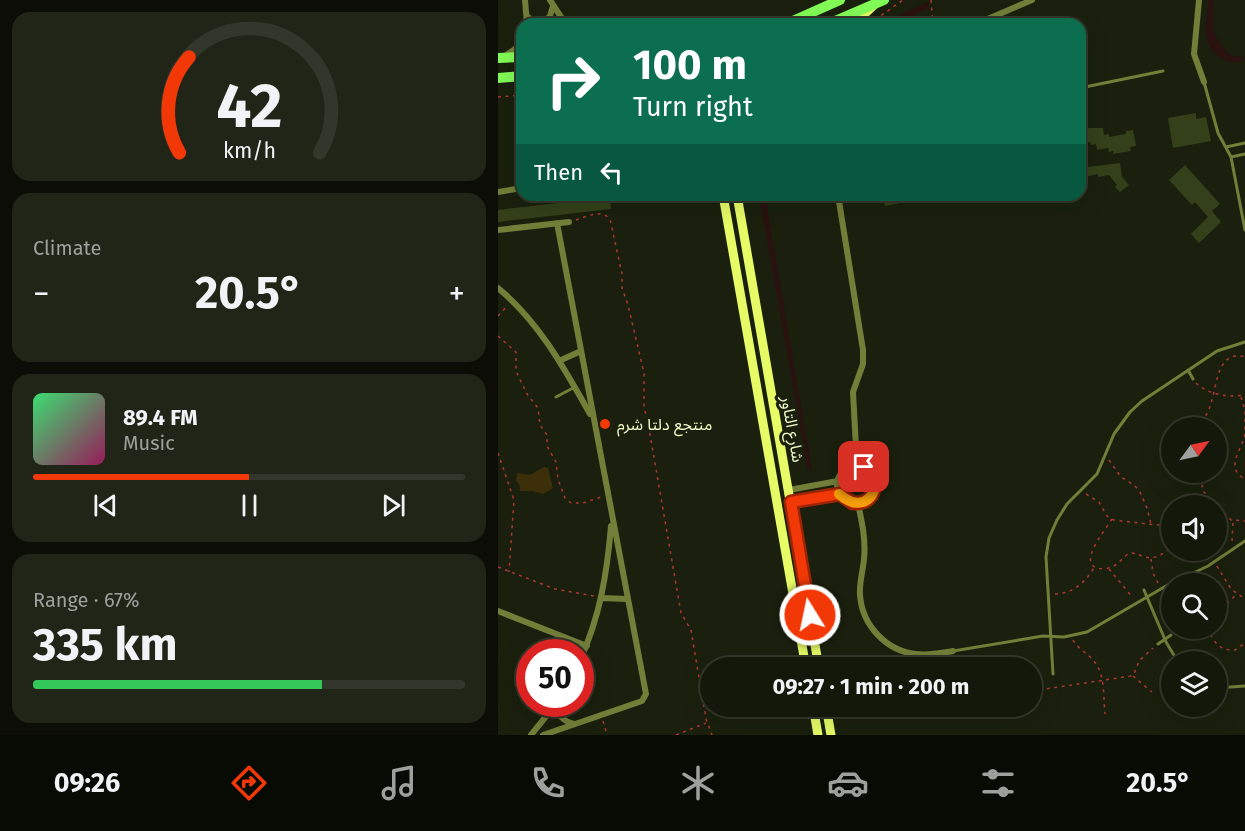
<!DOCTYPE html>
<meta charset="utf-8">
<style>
body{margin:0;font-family:"Fira Sans","Noto Sans Arabic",sans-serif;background:#212518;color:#f1f3f6;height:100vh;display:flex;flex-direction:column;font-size:22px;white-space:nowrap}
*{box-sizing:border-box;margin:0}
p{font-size:20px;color:#9da09c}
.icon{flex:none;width:33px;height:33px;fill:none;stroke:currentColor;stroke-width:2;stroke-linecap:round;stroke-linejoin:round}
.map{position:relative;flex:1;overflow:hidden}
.side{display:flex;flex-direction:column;gap:12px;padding:12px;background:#0b0d06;width:498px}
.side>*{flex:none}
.banner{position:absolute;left:18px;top:18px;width:570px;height:183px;border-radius:18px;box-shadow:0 6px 24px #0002,0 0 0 2px #33372b;background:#0b6e4f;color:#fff;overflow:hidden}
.needle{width:39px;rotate:57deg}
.controls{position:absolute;left:663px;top:417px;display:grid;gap:12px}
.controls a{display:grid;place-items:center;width:66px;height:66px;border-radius:50%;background:#14180a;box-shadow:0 6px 24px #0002,0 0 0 2px #33372b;font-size:30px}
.speed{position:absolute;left:18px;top:639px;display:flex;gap:12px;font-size:30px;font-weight:700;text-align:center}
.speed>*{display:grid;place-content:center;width:78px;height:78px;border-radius:50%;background:#14180a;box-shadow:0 6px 24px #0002,0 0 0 2px #33372b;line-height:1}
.speed .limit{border:9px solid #d22;background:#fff;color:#111}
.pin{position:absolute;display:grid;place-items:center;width:51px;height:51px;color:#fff;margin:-26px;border-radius:12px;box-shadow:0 3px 9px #0006}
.me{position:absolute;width:66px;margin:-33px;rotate:350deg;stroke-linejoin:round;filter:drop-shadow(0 0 4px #0008)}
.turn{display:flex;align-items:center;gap:21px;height:126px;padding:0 18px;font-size:27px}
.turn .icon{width:78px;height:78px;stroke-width:2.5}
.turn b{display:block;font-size:42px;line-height:51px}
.then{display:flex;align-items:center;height:57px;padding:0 18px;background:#0003;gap:12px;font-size:22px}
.big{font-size:45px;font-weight:700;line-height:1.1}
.side .card{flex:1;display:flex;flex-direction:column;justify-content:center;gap:9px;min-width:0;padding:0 21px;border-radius:18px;background:#212518}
.side .dial{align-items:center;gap:0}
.dial svg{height:156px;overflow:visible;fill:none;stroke:#33372b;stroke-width:7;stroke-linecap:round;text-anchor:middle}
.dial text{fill:#f1f3f6;stroke:none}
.song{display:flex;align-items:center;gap:18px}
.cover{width:72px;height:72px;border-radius:9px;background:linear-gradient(135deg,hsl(140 70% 55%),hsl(330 70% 35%))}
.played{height:6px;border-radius:3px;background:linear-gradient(90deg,#f13806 50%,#33372b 50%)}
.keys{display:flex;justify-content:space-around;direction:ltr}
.heat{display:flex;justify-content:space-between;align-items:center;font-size:33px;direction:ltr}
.charge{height:9px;border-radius:4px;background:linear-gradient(90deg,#34c759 67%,#33372b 0)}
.trip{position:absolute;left:202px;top:657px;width:342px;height:60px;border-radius:30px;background:#14180a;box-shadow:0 6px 24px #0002,0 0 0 2px #33372b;font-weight:700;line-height:60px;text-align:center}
.tabs{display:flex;height:96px;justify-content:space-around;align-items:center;background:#080a04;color:#9da09c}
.tabs .icon{width:42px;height:42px}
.tabs .current{color:#f13806}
.tabs b{font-size:27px;color:#f1f3f6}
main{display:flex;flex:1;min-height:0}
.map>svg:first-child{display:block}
.green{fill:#291210}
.water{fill:#3c2f0a}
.building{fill:#34401a}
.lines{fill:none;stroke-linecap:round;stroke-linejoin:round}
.path{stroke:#ae3731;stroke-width:1.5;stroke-dasharray:3 4.5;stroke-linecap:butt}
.lane{stroke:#737e39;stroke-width:3}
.street{stroke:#737e39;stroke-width:6}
.secondary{stroke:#e7fb67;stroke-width:9}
.primary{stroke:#82fb57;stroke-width:10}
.route-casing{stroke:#9d2404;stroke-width:15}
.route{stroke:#f13806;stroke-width:10}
.slow{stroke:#f59e0b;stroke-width:10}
.poi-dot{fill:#f13806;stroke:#1a200d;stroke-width:2}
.labels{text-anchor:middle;stroke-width:6;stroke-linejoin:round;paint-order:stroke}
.poi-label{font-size:16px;fill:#f3fecd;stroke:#1a200d;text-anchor:start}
.street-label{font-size:16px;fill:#f3fecd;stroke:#1a200d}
</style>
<main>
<section class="side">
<div class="card dial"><svg viewBox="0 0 100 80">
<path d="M14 69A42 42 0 1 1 86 69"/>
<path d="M14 69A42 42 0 0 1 19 20" stroke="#f13806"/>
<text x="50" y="56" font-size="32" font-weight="700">42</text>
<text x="50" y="72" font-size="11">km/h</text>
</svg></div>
<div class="card"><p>Climate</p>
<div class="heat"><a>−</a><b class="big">20.5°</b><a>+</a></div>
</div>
<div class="card">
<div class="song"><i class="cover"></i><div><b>89.4 FM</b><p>Music</p></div></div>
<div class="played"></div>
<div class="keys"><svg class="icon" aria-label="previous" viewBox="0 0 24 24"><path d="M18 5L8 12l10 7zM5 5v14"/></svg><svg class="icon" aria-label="pause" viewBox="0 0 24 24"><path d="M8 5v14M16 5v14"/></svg><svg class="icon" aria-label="next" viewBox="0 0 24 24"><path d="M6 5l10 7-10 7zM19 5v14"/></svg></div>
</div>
<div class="card"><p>Range · 67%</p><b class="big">335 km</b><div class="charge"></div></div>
</section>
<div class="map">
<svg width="747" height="735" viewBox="0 0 747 735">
<rect width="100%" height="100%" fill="#1a200d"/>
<path class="green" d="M711,0H716C714,27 712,36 734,56L743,57L747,60C728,68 712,53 708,35C706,24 710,10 711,0Z
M431,2V8L399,24H388L407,12Z
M261,195H267L314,471L310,470Z"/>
<path class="water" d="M46,467L50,468L55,488L45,494L35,491H22V486L18,480L19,473L32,475Z"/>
<path class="building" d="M698,113V119L708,117L713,141L675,148L670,118Z
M592,128H605L606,135L611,134V137L628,134V131L635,130L638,146L632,147L633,151L615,154V151L611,152L610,148L599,150L598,144L593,145L592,142L582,144V130Z
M622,163L624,177L631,185L622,192L617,187L619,185L611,175L600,177V174L582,178V168Z
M687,165L722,204L714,211L723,222L701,243L693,234L710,217L697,202L694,205L671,180Z
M384,195H427V198L387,206Z
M112,197L113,209L0,222V210Z"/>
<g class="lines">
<path class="path" d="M433,0L435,24
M371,24L405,0
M0,97L24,95
M78,220C90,216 103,209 112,219L124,274V288L130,305L146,373V407L150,423L183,613L193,630L208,719L214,735
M0,316L9,306
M0,336L18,352V371L29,394L40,408L42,425L49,435V446L58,462L60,479L67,498L73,503H85L103,497
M698,383C708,394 734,399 747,394
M743,397L747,410V432
M699,428C705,420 711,412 713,403C719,386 719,349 747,357
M747,434C744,450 726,468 747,479
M0,453L16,500L11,572
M611,460L623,477L636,485L642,492L649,508L653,524
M711,472L710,480L704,486V490L733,520L747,521
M588,494L601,502L609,516L616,520L658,525L674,524
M614,519C608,529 580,562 599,568C603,569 609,569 613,567C621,565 625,556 632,553C638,553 641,555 647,557C657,560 667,553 674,546
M734,541L735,522
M698,550L705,562
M653,559L655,573L660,583
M719,566L733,589L747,599
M0,567L57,589L96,596
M611,569L635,598
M557,594C576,593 586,583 596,568
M718,614L739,594
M709,628C716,641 720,651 737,650L747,643
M575,640C580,649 588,652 595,660C608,674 605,697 607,714
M635,676L654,692
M534,691L633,676L636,674L641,661L655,648
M105,721L109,735
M178,735L208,723"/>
<path class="lane" d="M706,82L720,133L733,157L747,230
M582,88L665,71
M728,147L747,143
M733,157L747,154
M690,370L695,379
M58,397L75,388
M646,590L668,642L680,662
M660,644L673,635
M455,651L545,636L566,637L589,632L668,586L710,566L747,541
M555,674L548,557L551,538L559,520L569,504L599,474L616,434L632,412L644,401L719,351L747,342
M718,688L747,686"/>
<path class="street" d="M27,0L29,24
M52,0L63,17L72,24
M701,0L696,54L706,82
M29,16C37,24 44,24 52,16L55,6
M478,24L534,0
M7,56L17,49L24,40
M0,192L24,188
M340,195L365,350V364L355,392L359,466
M0,230L71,222
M0,288C41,322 66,368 92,414
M61,361L83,351
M339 485a19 19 0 1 1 38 0a19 19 0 1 1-38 0Z
M291,490L340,481
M293,502L342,494
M360,504C364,522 368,540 366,559C365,571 361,583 362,595C364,625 388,651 418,654C431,656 443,653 455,651
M104,598L129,599
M0,611L89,646
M82,660C102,617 109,573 113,526
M57,705C59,715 65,721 76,724
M33,735L58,704
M45,735L144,701L148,694L59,223"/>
<path class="secondary" d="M356,24L376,5
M225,195L308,668
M239,195L321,668
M315,706L320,735
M328,706L333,735"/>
<path class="primary" d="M288,24L342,0
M330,24L386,0
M0,58L24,57
M0,78L24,76"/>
</g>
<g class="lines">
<defs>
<path id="route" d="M312,615L293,502L342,494L355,503C378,505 384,479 366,467"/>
</defs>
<use href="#route" class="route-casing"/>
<use href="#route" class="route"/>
<path class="slow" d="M341,494C354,506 371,507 377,488"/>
</g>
<circle class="poi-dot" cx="107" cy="424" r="6"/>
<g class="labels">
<g class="poi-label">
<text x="119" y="430">منتجع دلتا شرم</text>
</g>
<g class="street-label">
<text transform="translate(295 429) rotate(80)" y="6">شارع التاور</text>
</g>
</g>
</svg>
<div class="controls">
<a><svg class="needle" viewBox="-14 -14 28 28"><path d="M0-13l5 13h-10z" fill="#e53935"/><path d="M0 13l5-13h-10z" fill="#9da09c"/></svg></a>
<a><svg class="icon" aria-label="sound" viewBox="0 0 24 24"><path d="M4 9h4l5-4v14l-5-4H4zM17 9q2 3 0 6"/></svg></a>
<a><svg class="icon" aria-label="search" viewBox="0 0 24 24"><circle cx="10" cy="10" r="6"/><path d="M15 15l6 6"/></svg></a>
<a><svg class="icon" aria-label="layers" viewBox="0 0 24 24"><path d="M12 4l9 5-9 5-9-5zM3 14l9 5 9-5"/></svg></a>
</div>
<div class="speed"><div class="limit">50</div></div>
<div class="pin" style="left:366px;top:467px;background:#d93025"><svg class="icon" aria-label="arrive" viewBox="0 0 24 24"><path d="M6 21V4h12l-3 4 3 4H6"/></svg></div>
<svg class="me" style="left:312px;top:615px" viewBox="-20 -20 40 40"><circle r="17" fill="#f13806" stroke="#fff" stroke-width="3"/><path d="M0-11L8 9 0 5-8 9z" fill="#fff"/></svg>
<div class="trip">09:27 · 1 min · 200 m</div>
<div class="banner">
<div class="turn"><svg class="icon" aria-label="right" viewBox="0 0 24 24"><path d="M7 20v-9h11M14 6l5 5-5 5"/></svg><div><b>100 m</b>Turn right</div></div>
<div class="then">Then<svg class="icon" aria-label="left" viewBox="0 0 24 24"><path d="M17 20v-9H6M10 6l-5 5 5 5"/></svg></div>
</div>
</div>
</main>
<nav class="tabs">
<b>09:26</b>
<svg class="icon current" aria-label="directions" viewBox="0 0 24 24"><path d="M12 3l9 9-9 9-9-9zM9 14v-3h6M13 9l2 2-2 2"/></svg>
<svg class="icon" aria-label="music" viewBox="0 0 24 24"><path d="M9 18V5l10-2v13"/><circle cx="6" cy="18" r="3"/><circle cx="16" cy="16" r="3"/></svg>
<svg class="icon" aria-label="phone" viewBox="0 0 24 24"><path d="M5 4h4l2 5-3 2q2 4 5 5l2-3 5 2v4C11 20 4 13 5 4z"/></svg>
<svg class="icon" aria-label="climate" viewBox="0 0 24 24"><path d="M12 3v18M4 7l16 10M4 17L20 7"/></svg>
<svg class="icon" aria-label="car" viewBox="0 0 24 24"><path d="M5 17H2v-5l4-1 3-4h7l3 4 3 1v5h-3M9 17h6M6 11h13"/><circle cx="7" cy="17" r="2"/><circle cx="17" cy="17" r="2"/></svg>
<svg class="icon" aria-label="filters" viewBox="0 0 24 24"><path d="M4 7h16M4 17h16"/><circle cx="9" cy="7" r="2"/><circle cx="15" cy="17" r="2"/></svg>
<b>20.5°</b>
</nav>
